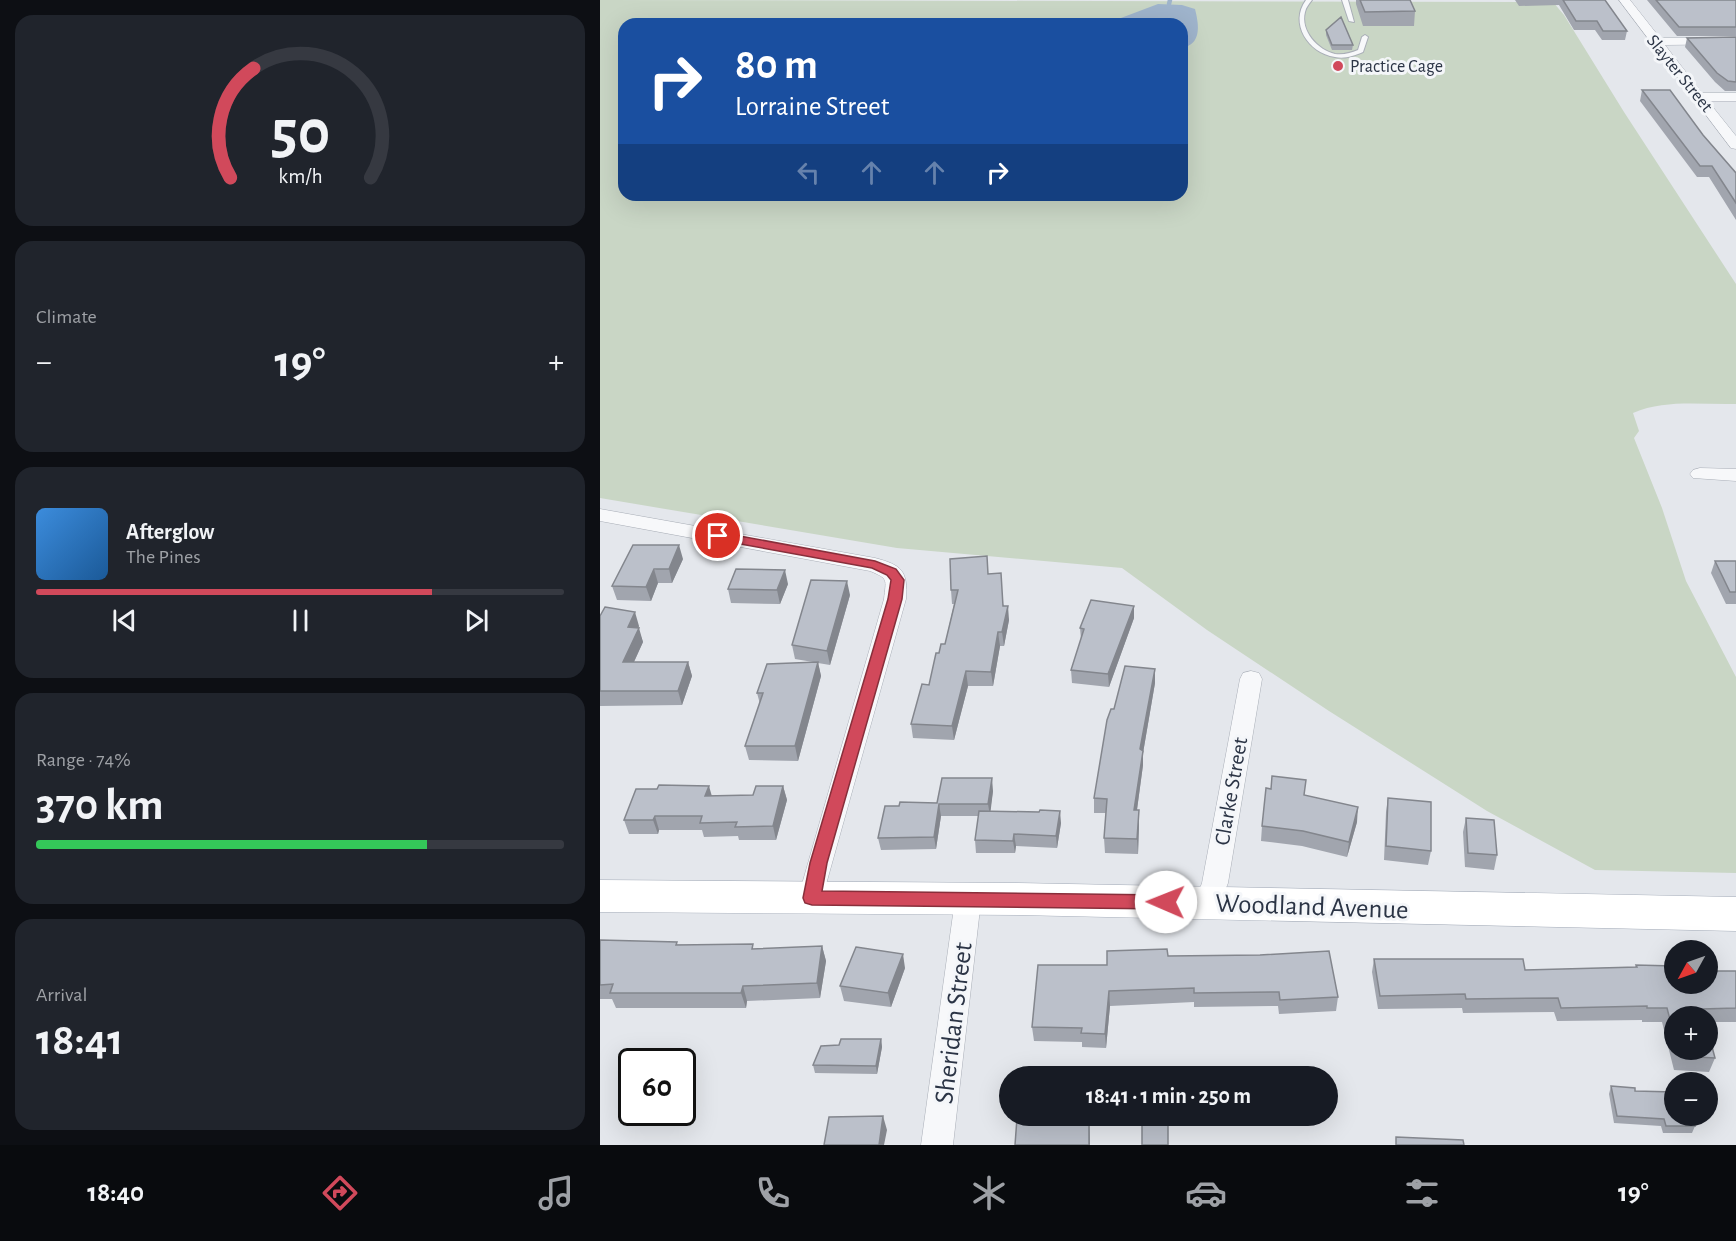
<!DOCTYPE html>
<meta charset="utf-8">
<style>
body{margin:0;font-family:"Alegreya Sans",sans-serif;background:#20242c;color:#f1f3f6;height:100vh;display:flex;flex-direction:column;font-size:22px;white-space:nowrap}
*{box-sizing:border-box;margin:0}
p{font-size:20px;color:#9ea1a6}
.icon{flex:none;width:33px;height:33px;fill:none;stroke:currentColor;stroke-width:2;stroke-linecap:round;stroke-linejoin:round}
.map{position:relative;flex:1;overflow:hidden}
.side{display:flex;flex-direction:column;gap:15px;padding:15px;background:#0d0f14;width:600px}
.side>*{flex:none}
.top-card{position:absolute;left:18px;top:18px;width:570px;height:183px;border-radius:18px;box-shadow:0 6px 24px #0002;background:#1a4fa0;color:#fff;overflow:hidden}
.needle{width:39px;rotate:230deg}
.buttons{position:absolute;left:1064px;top:940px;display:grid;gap:12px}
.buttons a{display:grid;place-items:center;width:54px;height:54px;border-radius:50%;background:#171b24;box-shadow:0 6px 24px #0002;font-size:30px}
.speed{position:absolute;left:18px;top:1048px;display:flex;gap:12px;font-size:30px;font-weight:700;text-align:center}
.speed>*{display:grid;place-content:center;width:78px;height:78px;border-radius:50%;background:#171b24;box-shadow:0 6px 24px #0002;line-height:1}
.speed .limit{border:3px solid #111;border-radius:9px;background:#fff;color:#111}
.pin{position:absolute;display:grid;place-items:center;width:51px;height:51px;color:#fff;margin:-26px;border:3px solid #fff;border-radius:50%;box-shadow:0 2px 6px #0007}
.me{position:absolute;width:66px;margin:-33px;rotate:271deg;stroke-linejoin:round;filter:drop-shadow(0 0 4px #0008)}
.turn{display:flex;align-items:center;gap:21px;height:126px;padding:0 18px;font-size:27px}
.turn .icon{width:78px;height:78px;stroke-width:2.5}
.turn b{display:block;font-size:42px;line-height:51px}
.lanes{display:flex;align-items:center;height:57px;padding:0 18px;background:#0003;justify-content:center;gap:30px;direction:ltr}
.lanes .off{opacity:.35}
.big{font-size:45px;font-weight:700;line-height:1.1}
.side .card{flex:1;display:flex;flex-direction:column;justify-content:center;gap:9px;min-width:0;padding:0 21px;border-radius:18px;background:#20242c}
.side .dial{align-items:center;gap:0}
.dial svg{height:156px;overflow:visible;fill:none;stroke:#363941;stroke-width:7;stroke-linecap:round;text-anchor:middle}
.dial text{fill:#f1f3f6;stroke:none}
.song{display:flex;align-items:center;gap:18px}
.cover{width:72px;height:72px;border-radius:9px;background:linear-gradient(135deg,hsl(210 70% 55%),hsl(210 70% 35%))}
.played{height:6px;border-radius:3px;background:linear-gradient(90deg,#d1495b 75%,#363941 75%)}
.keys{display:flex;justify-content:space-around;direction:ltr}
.heat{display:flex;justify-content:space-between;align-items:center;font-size:33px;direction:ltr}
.charge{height:9px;border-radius:4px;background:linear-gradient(90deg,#34c759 74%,#363941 0)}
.trip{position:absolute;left:399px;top:1066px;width:339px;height:60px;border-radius:30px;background:#171b24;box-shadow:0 6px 24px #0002;font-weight:700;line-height:60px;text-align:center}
.dock{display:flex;height:96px;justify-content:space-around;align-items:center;background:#090b0e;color:#9ea1a6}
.dock .icon{width:42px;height:42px}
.dock .on{color:#d1495b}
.dock b{font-size:27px;color:#f1f3f6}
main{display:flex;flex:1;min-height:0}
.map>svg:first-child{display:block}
.green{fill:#c9d6c5;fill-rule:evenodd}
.water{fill:#9fb4cc}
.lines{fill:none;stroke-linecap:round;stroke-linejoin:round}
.stream{stroke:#9fb4cc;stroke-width:4.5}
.service-casing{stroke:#a9aeb7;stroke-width:2}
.minor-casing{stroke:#a9aeb7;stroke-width:1}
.primary-casing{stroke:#a3abb8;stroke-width:1}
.service{fill:#f7f8fa;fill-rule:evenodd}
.minor{fill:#f7f8fa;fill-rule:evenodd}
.primary{fill:#fff;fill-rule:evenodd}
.wall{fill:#a1a5ae}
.shaded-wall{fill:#83868d}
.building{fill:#bbc0ca;stroke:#83868d;stroke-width:1.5}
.route{fill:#d1495b;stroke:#882f3b;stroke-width:1.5}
.poi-dot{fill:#d1495b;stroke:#f4f6f9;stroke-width:2}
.labels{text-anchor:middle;stroke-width:6;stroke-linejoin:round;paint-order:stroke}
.far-poi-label{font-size:18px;fill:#2b3445;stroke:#f4f6f9;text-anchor:start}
.far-street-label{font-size:18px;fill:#2b3445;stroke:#f4f6f9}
.street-label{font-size:22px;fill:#2b3445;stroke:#f4f6f9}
.near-street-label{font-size:27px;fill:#2b3445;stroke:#f4f6f9}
</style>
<main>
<section class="side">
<div class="card dial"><svg viewBox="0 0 100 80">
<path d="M14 69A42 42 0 1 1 86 69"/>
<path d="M14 69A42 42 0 0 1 26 13" stroke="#d1495b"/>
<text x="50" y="56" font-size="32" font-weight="700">50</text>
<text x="50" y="72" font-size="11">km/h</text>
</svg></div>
<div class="card"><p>Climate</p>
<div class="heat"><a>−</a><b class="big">19°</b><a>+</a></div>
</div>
<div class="card">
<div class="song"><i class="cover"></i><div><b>Afterglow</b><p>The Pines</p></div></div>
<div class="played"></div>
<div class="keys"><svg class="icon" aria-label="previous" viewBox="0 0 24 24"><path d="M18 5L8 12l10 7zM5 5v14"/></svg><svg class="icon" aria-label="pause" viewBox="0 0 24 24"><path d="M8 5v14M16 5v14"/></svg><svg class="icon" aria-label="next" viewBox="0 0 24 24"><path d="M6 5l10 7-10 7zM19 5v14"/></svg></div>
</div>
<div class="card"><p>Range · 74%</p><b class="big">370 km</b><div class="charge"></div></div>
<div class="card"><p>Arrival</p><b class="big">18:41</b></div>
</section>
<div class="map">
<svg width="1136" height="1145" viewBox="0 0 1136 1145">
<rect width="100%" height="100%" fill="#e4e7ec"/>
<path class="green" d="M0,0L953,2L964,15L1024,112L1136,284V404C1101,405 1066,399 1033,413L1039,431L1034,438L1062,508L1086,581L1136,677V873L995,870L887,811L729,711L607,630L522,568L297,548L0,498ZM24,24H582V195H24Z"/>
<path class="water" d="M558,4L582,5L595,9C599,25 602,44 582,48V24H505Z"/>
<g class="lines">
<path class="stream" d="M569,4L570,0
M494,24H506"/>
<defs>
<path id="service" d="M706,0H712C709,4 706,7 705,12C700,31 718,50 735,54C744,55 751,53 758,50L762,37L765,35L768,37L763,52C753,56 745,59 735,57C708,53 689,23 706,0Z
M742,0H748L754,22L749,21Z"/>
<path id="minor" d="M1019,0H1030L1060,38H1136V44L1065,45L1102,93H1136V101H1108L1136,136V149L1131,148Z
M1100,468L1136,469V481L1093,478L1090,474L1093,470Z
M0,509L275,558C302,565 308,571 306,599L220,906L211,909L202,906L198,898L284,599C286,579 289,579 270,571L0,521Z
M651,671L659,673L662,679L628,883L617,911L607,914L597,911L594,903L602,883L640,679L643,673Z
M368,889L378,892L381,900L353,1145H321L355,900L358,892Z"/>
<path id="primary" d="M0,880L418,883L1136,897V931L418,915L0,912Z"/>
</defs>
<use href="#service" class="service-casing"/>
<use href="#minor" class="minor-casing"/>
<use href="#primary" class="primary-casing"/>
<use href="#service" class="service"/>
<use href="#minor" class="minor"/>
<use href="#primary" class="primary"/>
</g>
<path class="wall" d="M756,0H810L815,11L814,26H763L756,4Z
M915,0H1005L1027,31L1025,40H1002L995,30H974L959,5L919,6Z
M1047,0H1136V36H1077Z
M726,30L753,45L752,50H732L726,35Z
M1136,37V91H1125L1115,82L1085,47L1087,38Z
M1042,90L1103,135L1136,173V220L1109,177H1097L1040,101Z
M83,559L72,583H58L51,601L17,600L12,586Z
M1115,561H1136V604H1126L1111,573Z
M388,574L404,606L409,620L404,646H400L393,686H368L354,740L313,738L311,724L329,685L339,653L345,644L354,604H352L351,590Z
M188,584L180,604L131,603L128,589Z
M250,595L230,665L218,663L221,676L198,761L149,760L145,746L160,704L157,693L213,662L195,659L192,645Z
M534,606V618L509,687L472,683L471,670L481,639L480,628Z
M0,616L39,626L38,628L43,642L34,662H88L92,676L82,705L0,706Z
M555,669V683L543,753V765L537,810L539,824L538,854L505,853L504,838L506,813H494V798L514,709Z
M183,786L187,800L176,840H139L138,836L104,837L102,830H59L58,834H29L24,820L111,796L153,795Z
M393,791L390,811L461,823L457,848L416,846L415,853H376L375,840L379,816H341L336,849L281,850L278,838L299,806L337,803Z
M704,795L757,822L747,857L702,846L661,841L662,826Z
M788,798L831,851L828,865L784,860L786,812Z
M866,818L897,855L894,870L865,867L863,832Z
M0,940L154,949L222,946L226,961L220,998L147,1001L146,1008H16L12,999H0Z
M568,956L738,997L736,1011L679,1014L678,1006L594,1007V1002L510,1006L506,1048L482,1047V1042L434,1041L432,1027L507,965Z
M774,959L925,970L1035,967L1036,965L1074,984L1136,971V1022H1107V1017H1074V1050H1107L1115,1058L1109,1072L1074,1070L1062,1022H1042V1020L957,1021L954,1012L863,1013L862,1008L778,1009L772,972Z
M305,968L291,1007L244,1001L240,986Z
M281,1039L282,1047L277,1074L215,1073L213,1065L239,1045Z
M1011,1086L1035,1091L1095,1126L1092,1133H1063L1061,1126L1014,1123L1009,1094Z"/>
<path class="shaded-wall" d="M79,545L83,559L72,583L69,569Z
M54,569L58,583L51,601L46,587Z
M185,570L188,584L180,604L177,590Z
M247,581L250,595L230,665L227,651Z
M408,606L409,620L404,646L402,632Z
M534,606V618L509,687L508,674Z
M35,612L39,626L32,642L28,627Z
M39,628L43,642L27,677L23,662Z
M398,632L400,646L393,686L391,672Z
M88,662L92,676L82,705L78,691Z
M218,662L221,676L198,761L195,746Z
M555,669V683L543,753V765L535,824L534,810L540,749Z
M366,671L368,686L354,740L352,726Z
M392,778L393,791L390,816L388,804Z
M109,786L113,800L105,796Z
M183,786L187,800L176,840L173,826Z
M339,804L341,816L336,849L334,837Z
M758,807L757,822L747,857L749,842Z
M539,810V824L538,854L537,839Z
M460,811L461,823L457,848L456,836Z
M55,816L59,830L58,834L53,820Z
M414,834L416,846L415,853L413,841Z
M222,946L226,961L220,998L217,983Z
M303,954L305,968L291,1007L288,993Z
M143,986L147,1001L146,1008L141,993Z
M509,991L510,1006L506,1048L505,1034Z
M281,1039L282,1047L277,1074L276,1066Z
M283,1116L287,1130L284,1145H279Z
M489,1118L490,1145H489Z"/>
<path class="building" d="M760,0H810L815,11L765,12Z
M963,0H1005L1027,31H1003L997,21H976Z
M1056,0H1136V27H1079Z
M741,17L753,45H732L726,30Z
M1136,37V82L1128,81L1117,73L1087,38Z
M1042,90H1070L1103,135L1136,173V203L1112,166H1100Z
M33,545H79L69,569H54L46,587L12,586Z
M387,556L388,574L401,573L403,606H408L402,632H398L391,672L366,671L352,726L311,724L322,684L329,685L336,653H339L341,644H345L358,590H351L350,559Z
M1115,561H1136V592H1130Z
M136,569L185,570L177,590L128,589Z
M211,580L247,581L227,651L192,645Z
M491,600L534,606L508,674L471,670L484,629L480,628Z
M5,607L35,612L28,627L39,628L23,662H88L78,691H0V616Z
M218,662L195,746H145L163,693H157L167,664Z
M525,666L555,669L540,749L543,751L534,810H539L537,839L504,838L507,799L494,798L507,720L511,709H514Z
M672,776L706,780L704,795L758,807L749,842L703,831L662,826L666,788L671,789Z
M342,778H392L388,804H339L334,837L278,838L285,806H299L300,802L337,803Z
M59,785L109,786L105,796L153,795L156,786H183L173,826L135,827L137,822L100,823L102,816H55L53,820H24L36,789H57Z
M788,798L831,802V851L786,846Z
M440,810L460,811L456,836L414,834L413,841L375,840L379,811L439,812Z
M866,818L894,820L897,855L868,853Z
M0,940L77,942L76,945L153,944L152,949L222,946L217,983L143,986L141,993H10L13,984L0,985Z
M256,947L303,954L288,993L240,986Z
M567,949L568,956L660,955L729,951L738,997L680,1000L679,992L594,993V988L509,991L505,1034L481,1033L482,1028L432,1027L438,965H507V951Z
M774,959H923L925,970L1037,967L1036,965L1074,966V984H1107V971H1136V1008L1102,1009L1104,1017H1074V1035L1067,1008H1047V1006L961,1008L958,998L866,999L865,994L780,996Z
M1107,1028L1115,1058L1079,1056L1078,1050H1107Z
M241,1039H281L276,1066L213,1065L221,1046L239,1045Z
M1011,1086L1035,1088V1091L1074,1092V1116H1092L1095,1126H1066L1064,1119L1017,1116Z
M283,1116L279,1145H224L229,1117Z
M542,1116H568V1145H542Z
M417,1118H489V1145H415Z
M796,1137L863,1140L864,1145H796Z"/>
<path class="route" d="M118,532L275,561L296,569L304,580L302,599L227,863L222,891L566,895L572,897L574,902L572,907L566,909L212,905L205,903L203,898L210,863L288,599L291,580L287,575L272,568L113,539L111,536Z"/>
<circle class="poi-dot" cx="738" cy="66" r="6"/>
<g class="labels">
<g class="far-poi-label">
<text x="750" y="72">Practice Cage</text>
</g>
<g class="far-street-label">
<text transform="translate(1080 73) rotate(51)" y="6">Slayter Street</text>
</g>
<g class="street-label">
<text transform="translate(630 791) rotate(-80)" y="8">Clarke Street</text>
</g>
<g class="near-street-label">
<text transform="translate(712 906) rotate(2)" y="9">Woodland Avenue</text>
<text transform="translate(353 1023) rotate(-83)" y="9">Sheridan Street</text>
</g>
</g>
</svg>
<div class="buttons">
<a><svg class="needle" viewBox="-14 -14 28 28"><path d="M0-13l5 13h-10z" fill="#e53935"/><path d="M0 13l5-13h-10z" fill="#9ea1a6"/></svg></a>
<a>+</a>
<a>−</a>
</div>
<div class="speed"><div class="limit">60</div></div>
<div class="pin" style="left:118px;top:536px;background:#d93025"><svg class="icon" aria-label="arrive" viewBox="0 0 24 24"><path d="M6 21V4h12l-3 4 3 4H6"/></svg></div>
<svg class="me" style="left:566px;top:902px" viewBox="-20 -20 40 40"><circle r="19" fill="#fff"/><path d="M0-13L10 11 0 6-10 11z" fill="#d1495b"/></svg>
<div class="trip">18:41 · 1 min · 250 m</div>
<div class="top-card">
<div class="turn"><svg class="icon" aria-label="right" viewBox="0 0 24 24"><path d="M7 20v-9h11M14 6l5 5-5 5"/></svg><div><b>80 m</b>Lorraine Street</div></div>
<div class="lanes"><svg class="icon off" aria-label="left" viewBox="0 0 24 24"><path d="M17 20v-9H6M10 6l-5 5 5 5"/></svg><svg class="icon off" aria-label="ahead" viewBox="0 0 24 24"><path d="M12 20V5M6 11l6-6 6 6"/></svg><svg class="icon off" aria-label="ahead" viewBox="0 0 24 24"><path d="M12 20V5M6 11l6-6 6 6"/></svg><svg class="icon" aria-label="right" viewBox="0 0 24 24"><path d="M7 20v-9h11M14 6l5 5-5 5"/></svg></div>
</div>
</div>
</main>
<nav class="dock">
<b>18:40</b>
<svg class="icon on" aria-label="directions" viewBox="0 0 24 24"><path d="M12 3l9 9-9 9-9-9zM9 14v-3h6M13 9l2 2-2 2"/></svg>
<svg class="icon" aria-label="music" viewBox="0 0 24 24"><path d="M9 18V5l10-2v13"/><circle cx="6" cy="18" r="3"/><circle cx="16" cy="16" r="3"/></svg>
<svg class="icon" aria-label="phone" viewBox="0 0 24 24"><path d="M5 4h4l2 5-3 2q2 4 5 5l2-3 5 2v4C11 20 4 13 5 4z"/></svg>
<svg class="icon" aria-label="climate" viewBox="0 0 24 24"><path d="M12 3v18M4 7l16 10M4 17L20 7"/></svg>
<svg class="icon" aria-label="car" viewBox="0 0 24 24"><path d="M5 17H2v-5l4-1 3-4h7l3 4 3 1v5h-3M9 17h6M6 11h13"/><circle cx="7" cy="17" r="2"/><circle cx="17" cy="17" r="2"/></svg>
<svg class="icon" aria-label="filters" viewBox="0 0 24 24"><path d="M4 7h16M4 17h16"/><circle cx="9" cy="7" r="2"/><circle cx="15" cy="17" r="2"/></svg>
<b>19°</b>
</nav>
